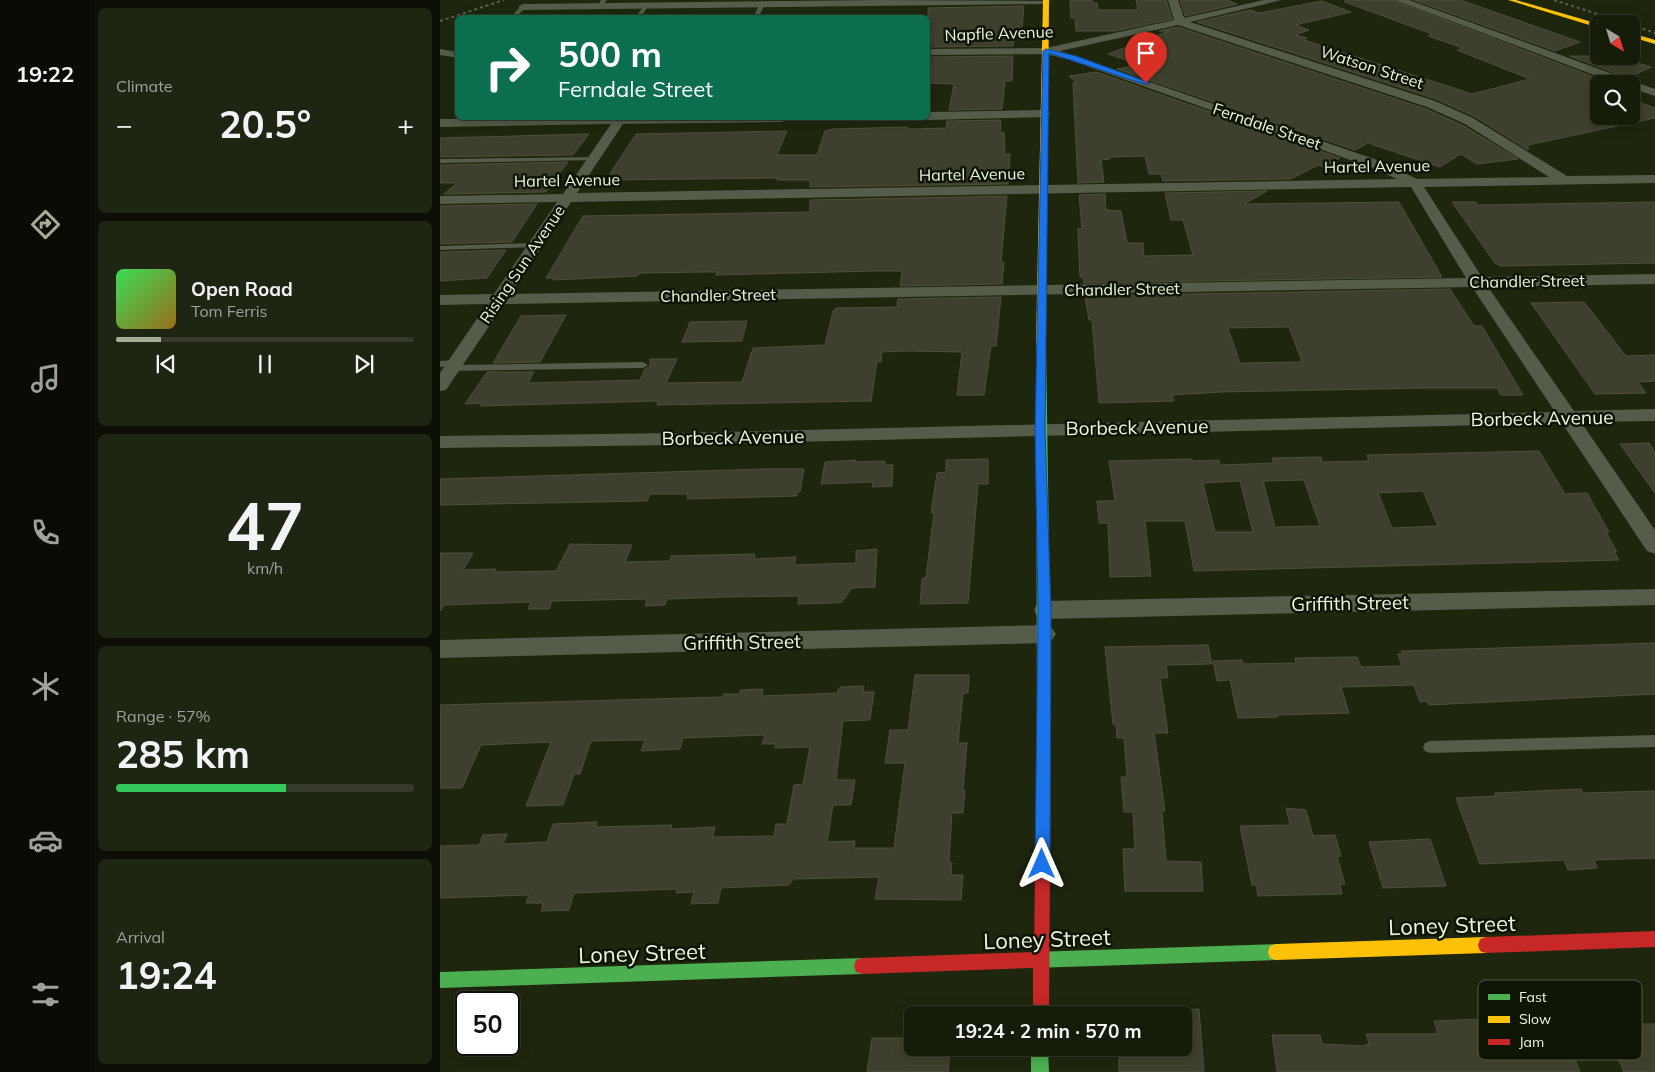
<!DOCTYPE html>
<meta charset="utf-8">
<style>
body{margin:0;font-family:Mulish,sans-serif;background:#1f2513;color:#f1f3f6;height:100vh;display:flex;flex-direction:column;font-size:19px;white-space:nowrap}
*{box-sizing:border-box;margin:0}
p{font-size:16px;color:#9ea19c}
.icon{flex:none;width:28px;height:28px;fill:none;stroke:currentColor;stroke-width:2;stroke-linecap:round;stroke-linejoin:round}
.map{position:relative;flex:1;overflow:hidden}
.drawer{display:flex;flex-direction:column;gap:8px;padding:8px;background:#0c0f06;width:350px}
.drawer>*{flex:none}
.banner{position:absolute;left:15px;top:15px;width:475px;height:105px;border-radius:8px;box-shadow:0 2px 12px #0003,0 0 0 1px #353a2b;background:#0b6e4f;color:#fff;overflow:hidden}
.needle{width:32px;rotate:142deg}
.controls{position:absolute;left:1150px;top:15px;display:grid;gap:10px}
.controls a{display:grid;place-items:center;width:50px;height:50px;border-radius:8px;background:#161c0a;box-shadow:0 2px 12px #0003,0 0 0 1px #353a2b;font-size:25px}
.speed{position:absolute;left:15px;top:991px;display:flex;gap:10px;font-size:25px;font-weight:700;text-align:center}
.speed>*{display:grid;place-content:center;width:65px;height:65px;border-radius:50%;background:#161c0a;box-shadow:0 2px 12px #0003,0 0 0 1px #353a2b;line-height:1}
.speed .limit{border:2px solid #111;border-radius:8px;background:#fff;color:#111}
.pin{position:absolute;display:grid;place-items:center;width:42px;height:42px;color:#fff;margin:-51px -21px;border-radius:50% 50% 50% 0;rotate:-45deg;box-shadow:0 0 5px #0007}
.pin .icon{rotate:45deg}
.me{position:absolute;width:55px;margin:-28px;rotate:0deg;stroke-linejoin:round;filter:drop-shadow(0 0 4px #0008)}
.turn{display:flex;align-items:center;gap:18px;height:105px;padding:0 20px;font-size:22px}
.turn .icon{width:65px;height:65px;stroke-width:2.5}
.turn b{display:block;font-size:35px;line-height:42px}
.big{font-size:38px;font-weight:700;line-height:1.1}
.drawer .tile{flex:1;display:flex;flex-direction:column;justify-content:center;gap:8px;min-width:0;padding:0 18px;border-radius:8px;background:#1f2513}
.drawer .dial{align-items:center;gap:0}
.dial b{font-size:65px;line-height:1}
.song{display:flex;align-items:center;gap:15px}
.cover{width:60px;height:60px;border-radius:8px;background:linear-gradient(135deg,hsl(130 70% 55%),hsl(40 70% 35%))}
.played{height:5px;border-radius:2px;background:linear-gradient(90deg,#a4ae95 15%,#353a2b 15%)}
.keys{display:flex;justify-content:space-around;direction:ltr}
.heat{display:flex;justify-content:space-between;align-items:center;font-size:28px;direction:ltr}
.charge{height:8px;border-radius:4px;background:linear-gradient(90deg,#34c759 57%,#353a2b 0)}
.trip{position:absolute;left:464px;top:1006px;width:288px;height:50px;border-radius:8px;background:#161c0a;box-shadow:0 2px 12px #0003,0 0 0 1px #353a2b;font-weight:700;line-height:50px;text-align:center}
main{display:flex;flex:1;min-height:0}
.menu{display:flex;flex-direction:column;width:90px;justify-content:space-around;align-items:center;background:#090b04;color:#9ea19c}
.menu .icon{width:35px;height:35px}
.menu .on{color:#a4ae95}
.menu b{font-size:22px;color:#f1f3f6}
.map>svg:first-child{display:block}
.building{fill:#3c402c;stroke:#4c503c;fill-rule:evenodd}
.lines{fill:none;stroke-linecap:round;stroke-linejoin:round}
.lane{fill:#555c4a;fill-rule:evenodd}
.street{fill:#555c4a;fill-rule:evenodd}
.fast{fill:#4caf50;fill-rule:evenodd}
.slow{fill:#ffc107;fill-rule:evenodd}
.jam{fill:#c62828;fill-rule:evenodd}
.rail{stroke:#5a614e;stroke-width:2;stroke-dasharray:3 3;stroke-linecap:butt}
.route{fill:#1a73e8;stroke:#114b97}
.labels{text-anchor:middle;stroke-width:5;stroke-linejoin:round;paint-order:stroke}
.far-street-label{font-size:16px;fill:#ecf7de;stroke:#0f1505}
.street-label{font-size:19px;fill:#ecf7de;stroke:#0f1505}
.near-street-label{font-size:22px;fill:#ecf7de;stroke:#0f1505}
.key{fill:#0f1505;stroke:#515946;stroke-width:1}
.key-label{font-size:14px;fill:#ecf7de}
</style>
<main>
<nav class="menu">
<b>19:22</b>
<svg class="icon on" aria-label="directions" viewBox="0 0 24 24"><path d="M12 3l9 9-9 9-9-9zM9 14v-3h6M13 9l2 2-2 2"/></svg>
<svg class="icon" aria-label="music" viewBox="0 0 24 24"><path d="M9 18V5l10-2v13"/><circle cx="6" cy="18" r="3"/><circle cx="16" cy="16" r="3"/></svg>
<svg class="icon" aria-label="phone" viewBox="0 0 24 24"><path d="M5 4h4l2 5-3 2q2 4 5 5l2-3 5 2v4C11 20 4 13 5 4z"/></svg>
<svg class="icon" aria-label="climate" viewBox="0 0 24 24"><path d="M12 3v18M4 7l16 10M4 17L20 7"/></svg>
<svg class="icon" aria-label="car" viewBox="0 0 24 24"><path d="M5 17H2v-5l4-1 3-4h7l3 4 3 1v5h-3M9 17h6M6 11h13"/><circle cx="7" cy="17" r="2"/><circle cx="17" cy="17" r="2"/></svg>
<svg class="icon" aria-label="filters" viewBox="0 0 24 24"><path d="M4 7h16M4 17h16"/><circle cx="9" cy="7" r="2"/><circle cx="15" cy="17" r="2"/></svg>
</nav>
<section class="drawer">
<div class="tile"><p>Climate</p>
<div class="heat"><a>−</a><b class="big">20.5°</b><a>+</a></div>
</div>
<div class="tile">
<div class="song"><i class="cover"></i><div><b>Open Road</b><p>Tom Ferris</p></div></div>
<div class="played"></div>
<div class="keys"><svg class="icon" aria-label="previous" viewBox="0 0 24 24"><path d="M18 5L8 12l10 7zM5 5v14"/></svg><svg class="icon" aria-label="pause" viewBox="0 0 24 24"><path d="M8 5v14M16 5v14"/></svg><svg class="icon" aria-label="next" viewBox="0 0 24 24"><path d="M6 5l10 7-10 7zM19 5v14"/></svg></div>
</div>
<div class="tile dial"><b>47</b><p>km/h</p></div>
<div class="tile"><p>Range · 57%</p><b class="big">285 km</b><div class="charge"></div></div>
<div class="tile"><p>Arrival</p><b class="big">19:24</b></div>
</section>
<div class="map">
<svg width="1215" height="1072" viewBox="0 0 1215 1072">
<rect width="100%" height="100%" fill="#1e260e"/>
<path class="building" d="M630,0H652V3H657L658,10H698L696,0H726L732,19L675,31H636L635,18H631Z
M740,0H787L797,4L745,16Z
M905,0H953L1172,84H1159V116H1191V99L1215,108V118L1088,145V150L1034,116L996,99L757,22L810,10L819,13L882,1L911,12L855,25L869,30L855,35L867,38L864,40L1032,94L1090,79L1017,50L1023,48L988,36L992,34L905,2Z
M974,0H1020L1140,42L1115,51Z
M584,6L582,27H576L573,46L488,47V8Z
M738,27L986,109L1024,126L1078,159L1037,164L1021,154L1000,167L928,143L915,150L677,69L701,65L668,54L729,31H719Z
M573,56L572,81H565L562,109L509,110L514,84L488,83V57Z
M1130,56H1175L1211,67L1188,78Z
M657,72L900,158L884,167L878,165L851,179L723,181L721,174H709L705,156L669,157L670,159L661,160L664,182L638,183L633,83H637L629,76Z
M561,120L560,133L564,132L565,154H570L568,184L370,187V180H337L338,178L166,180L196,134L347,131L337,155H377L385,131L393,129L467,127L469,129L506,128L507,121Z
M149,134L133,155L0,157V138Z
M128,162L106,192L4,194L17,183H0V165Z
M827,191L804,204L959,202L1002,277L644,283L643,277H640L638,229H642L639,195L665,194L666,210L681,211L687,243H703L704,256L753,255L743,220H731L725,193Z
M567,196L561,262H564L562,284L460,286L462,271H435L316,274L276,275L277,272H265L201,273L197,276L113,280V278H106L143,216L370,212V200Z
M1012,202H1036L1038,205L1215,202V263L1061,266L1055,263Z
M97,204L72,242L0,244V206Z
M66,250L47,278L0,281V252Z
M1010,289L1034,326H1042L1083,395H1061L1057,388H988L781,392L732,395L734,401L659,403L652,320H649L645,296ZM849,327L862,362L800,363L788,328Z
M561,297L556,346H551L544,395H517L522,352L466,351L442,352L441,362H437L431,401L217,405L218,401L40,406L42,403L25,404L47,372H94L88,383L200,380L205,369L210,366V359H237L226,383L302,382L313,348L385,345L393,311L396,308L457,307L458,299Z
M1144,302L1186,356L1215,355V381L1198,382L1206,393L1155,394L1091,303Z
M126,315L100,362L53,363L81,316Z
M307,321L302,341L242,342L250,322Z
M1209,443L1215,452V493L1180,444Z
M1099,451L1125,494L1147,493L1169,532H1166L1177,552L1174,551L1179,560L754,571L745,521H705L711,576L670,577L668,523H659L657,501H675L669,461L752,459L753,461L779,460L780,465L834,463L832,458L881,457L882,462L929,461L927,455ZM864,480L880,526L835,527L823,481ZM800,481L813,532H775L763,483ZM983,491L998,526L952,528L938,493Z
M548,459V484H538L528,603L480,604L482,579L486,577L494,513H491L497,473L506,472V460Z
M416,460L415,462L445,461V465H453L452,486L432,487L433,482L381,484L385,462Z
M324,469H364L360,492H357V496L247,499L248,494H210L207,501L0,505V479Z
M130,544L192,545L185,562L230,561L231,556L315,554L314,559L356,557L354,565L416,563V551L437,549L435,587L412,588L402,602L392,603L358,604L359,596L284,597L227,599L225,605L205,606L207,599L112,601L109,609H88L91,602L4,605L0,611V553H33L23,570L56,569L55,572L116,571Z
M1215,643V694L989,705L987,701L980,702L974,685L901,687L909,713L837,715L838,717L798,718L790,680L777,681L773,661L802,660L803,664L856,663L855,658L917,657L921,667L962,666L958,654H963L961,651Z
M768,645L772,664L726,665L728,678H720L728,733H714L725,811H722L726,861L761,862L763,891H685L683,849H695L693,812H684L681,777H687L684,738H677L676,724H673L665,647Z
M475,675H529L528,693H523L518,743H527L523,790H525L523,813H512L509,862L512,863L511,875H523L521,900L435,899L439,877L353,879L349,885L281,888L278,903L251,904L254,892L236,893L237,889L134,893L129,910L101,911L103,903H86L89,895L0,898V846L39,845L43,835L67,834L63,844L107,842L113,824L157,822L155,827L232,825L231,829L275,827L273,837L334,836L336,824H347L354,785L363,784L370,747L335,748L336,744H322L325,735L243,738L240,749L201,751L205,740L151,741L140,774H134L123,805L86,806L111,742L41,745L22,788H0V705L283,697L284,694H300V690L323,689L322,696L397,693L400,687L424,686L423,692H434L430,720L403,721L396,780H415L411,805H393L387,842L415,841L414,848H454L465,763H445L450,730H468Z
M1141,789L1143,793L1215,791V858L1154,860L1157,868L1128,870L1124,860L1040,864L1016,798L1056,796L1055,793Z
M846,808L866,810L873,836L895,835L901,856L897,857L905,884H900L902,894L818,896L816,885H812L800,826L850,825Z
M990,839L1006,886L943,888L929,842Z
M759,1009L764,1072H679V1048H743L741,1010Z
M1118,1016L1140,1072H837L832,1035H880L882,1044L922,1046L929,1044L926,1034H998L994,1021Z
M1196,1024H1215V1072H1184L1165,1027Z
M432,1038H472V1048H510L508,1072H427Z"/>
<g class="lines">
<path class="lane" d="M161,0H167L161,7H157Z
M206,3L209,5L200,18H195Z
M320,3L325,4L318,18H313Z
M81,6L86,7L75,18H70Z
M156,157V159L154,160L0,163V159Z
M93,243L97,245L96,247L0,250V246Z
M14,360L19,363L17,365L203,362L208,365L203,368L11,371L8,370V366L0,367V361Z
M1215,735V747L990,753L985,751L983,747L985,743L990,741Z"/>
<path class="street" d="M441,0L611,1L606,4L83,10L78,7L83,4Z
M728,0H738L744,18L824,0H842L750,22L995,101L1033,118L1127,176L1215,175V183L984,187L1042,277L1215,274V284L1048,287L1134,411L1215,409V421L1141,422L1215,530V554L1207,551L1122,423L236,445L0,448V436L236,433L1115,412L1032,287L64,304L6,390L0,391V373L47,304L0,305V295L54,294L117,202L0,204V196L123,194L171,124L0,127V119L348,118L342,122L183,124L137,193L957,179L930,167L630,60L606,54L488,55V49L606,48L734,20ZM738,25L987,107L1025,124L1109,177L977,179L940,161L620,51ZM971,187L1026,278L70,294L131,202Z
M955,0H969L1195,82L1215,89V96L1191,88V84H1178Z
M0,49L18,52V58L0,55Z
M604,110L608,111L610,114L608,117L488,120L483,118H488V112Z
M1215,589V605L605,619L597,616L594,610L597,604L605,601Z
M604,625L612,628L616,634L612,640L604,643L0,658V640Z"/>
<path class="fast" d="M601,340L606,343L611,677V725L609,729L604,731L599,729L597,725L596,391V343Z
M836,944L842,946L844,952L842,958L836,960L593,968L587,966L585,960L587,954L593,952Z
M422,958L428,960L430,966L428,972L422,974L0,988V972Z
M591,1048H608L609,1072H591Z"/>
<path class="slow" d="M603,0H609L606,343L601,346L596,343Z
M1068,0H1076L1159,24V28Z
M1191,33L1215,40V44L1191,37Z
M1046,937L1052,939L1054,945L1052,951L1046,953L836,960L830,958L828,952L830,946L836,944Z"/>
<path class="jam" d="M604,719L609,721L611,725L609,1015H593V968L422,974L416,972L414,966L416,960L422,958L594,952L597,725L599,721Z
M1215,931V947L1046,953L1040,951L1038,945L1040,939L1046,937Z"/>
<path class="rail" d="M1114,0L1188,24
M0,21L64,0
M1191,25L1215,33"/>
</g>
<path class="route" d="M606,49L636,56L710,83L704,84L609,53L605,430L611,610L610,864L607,868L602,871L597,868L595,864L598,610L595,430L603,51Z"/>
<g class="labels">
<g class="far-street-label">
<text transform="translate(559 33) rotate(-2)" y="6">Napfle Avenue</text>
<text transform="translate(932 67) rotate(18)" y="6">Watson Street</text>
<text transform="translate(827 126) rotate(19)" y="6">Ferndale Street</text>
<text transform="translate(937 166) rotate(-1)" y="6">Hartel Avenue</text>
<text transform="translate(532 174) rotate(-1)" y="6">Hartel Avenue</text>
<text transform="translate(127 180) rotate(-1)" y="6">Hartel Avenue</text>
<text transform="translate(82 264) rotate(-56)" y="6">Rising Sun Avenue</text>
<text transform="translate(1087 281) rotate(-1)" y="6">Chandler Street</text>
<text transform="translate(682 289) rotate(-1)" y="6">Chandler Street</text>
<text transform="translate(278 295) rotate(-1)" y="6">Chandler Street</text>
</g>
<g class="street-label">
<text transform="translate(1102 418) rotate(-1)" y="7">Borbeck Avenue</text>
<text transform="translate(697 427) rotate(-1)" y="7">Borbeck Avenue</text>
<text transform="translate(293 437) rotate(-1)" y="7">Borbeck Avenue</text>
<text transform="translate(910 603) rotate(-1)" y="7">Griffith Street</text>
<text transform="translate(302 642) rotate(-1)" y="7">Griffith Street</text>
</g>
<g class="near-street-label">
<text transform="translate(1012 925) rotate(-2)" y="8">Loney Street</text>
<text transform="translate(607 939) rotate(-2)" y="8">Loney Street</text>
<text transform="translate(202 953) rotate(-2)" y="8">Loney Street</text>
</g>
</g>
<rect x="1038" y="980" width="164" height="80" rx="8" class="key"/>
<rect x="1048" y="994" width="22" height="6" fill="#4caf50"/>
<rect x="1048" y="1016" width="22" height="7" fill="#ffc107"/>
<rect x="1048" y="1039" width="22" height="6" fill="#c62828"/>
<g class="key-label">
<text x="1079" y="1002">Fast</text>
<text x="1079" y="1024">Slow</text>
<text x="1079" y="1047">Jam</text>
</g>
</svg>
<div class="controls">
<a><svg class="needle" viewBox="-14 -14 28 28"><path d="M0-13l5 13h-10z" fill="#e53935"/><path d="M0 13l5-13h-10z" fill="#9ea19c"/></svg></a>
<a><svg class="icon" aria-label="search" viewBox="0 0 24 24"><circle cx="10" cy="10" r="6"/><path d="M15 15l6 6"/></svg></a>
</div>
<div class="speed"><div class="limit">50</div></div>
<div class="pin" style="left:706px;top:83px;background:#d93025"><svg class="icon" aria-label="arrive" viewBox="0 0 24 24"><path d="M6 21V4h12l-3 4 3 4H6"/></svg></div>
<svg class="me" style="left:602px;top:864px" viewBox="-20 -20 40 40"><path d="M0-17L14 15 0 8-14 15z" fill="#1a73e8" stroke="#fff" stroke-width="4"/></svg>
<div class="trip">19:24 · 2 min · 570 m</div>
<div class="banner">
<div class="turn"><svg class="icon" aria-label="right" viewBox="0 0 24 24"><path d="M7 20v-9h11M14 6l5 5-5 5"/></svg><div><b>500 m</b>Ferndale Street</div></div>
</div>
</div>
</main>
